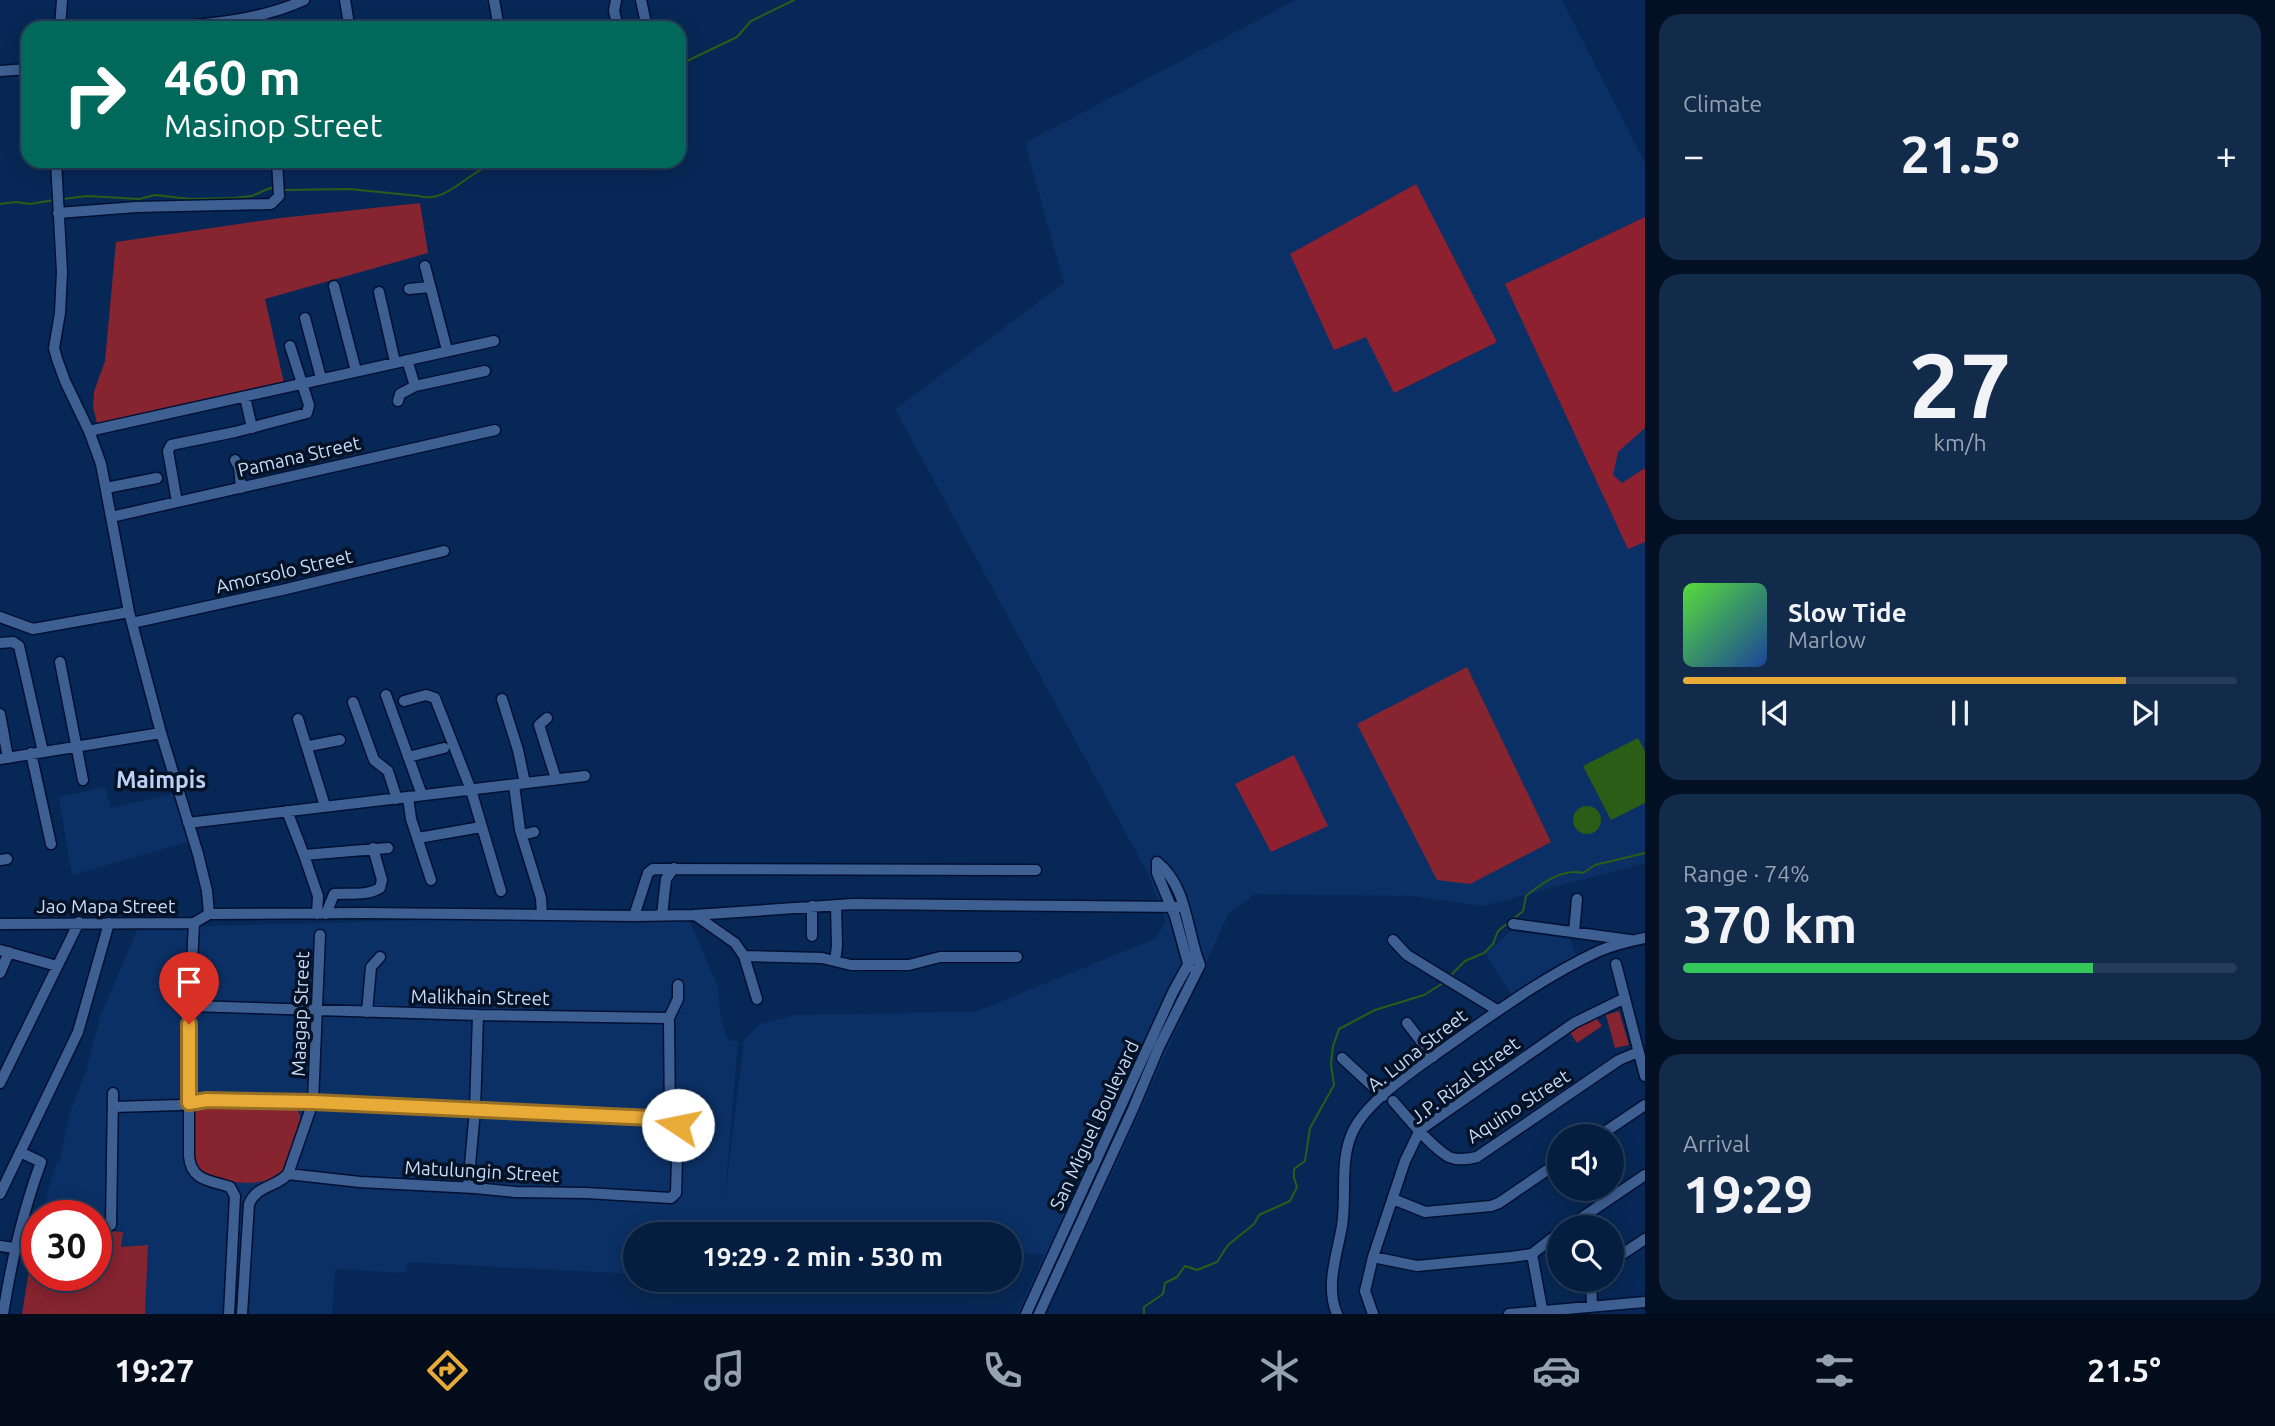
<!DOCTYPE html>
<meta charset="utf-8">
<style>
body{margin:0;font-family:Ubuntu,sans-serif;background:#132b4b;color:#f1f3f6;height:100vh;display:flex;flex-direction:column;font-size:26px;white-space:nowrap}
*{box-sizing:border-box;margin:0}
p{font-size:23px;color:#97a2b1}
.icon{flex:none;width:38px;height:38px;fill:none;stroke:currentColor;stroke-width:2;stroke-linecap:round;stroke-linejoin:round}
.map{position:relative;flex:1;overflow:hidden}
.panel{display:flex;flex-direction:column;gap:14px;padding:14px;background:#031023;width:630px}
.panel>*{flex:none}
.guide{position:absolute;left:21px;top:21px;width:665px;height:147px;border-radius:21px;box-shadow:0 4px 18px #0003,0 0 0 2px #263c59;background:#00695c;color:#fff;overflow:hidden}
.buttons{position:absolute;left:1547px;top:1124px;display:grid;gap:14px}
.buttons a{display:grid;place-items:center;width:77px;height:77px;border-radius:50%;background:#051e40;box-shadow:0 4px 18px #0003,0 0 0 2px #263c59;font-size:35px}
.speed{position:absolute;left:21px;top:1200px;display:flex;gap:14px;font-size:35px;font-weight:700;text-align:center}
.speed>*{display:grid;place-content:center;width:91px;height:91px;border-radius:50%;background:#051e40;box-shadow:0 4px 18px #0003,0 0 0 2px #263c59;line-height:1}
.speed .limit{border:10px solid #d22;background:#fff;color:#111}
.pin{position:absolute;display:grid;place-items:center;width:60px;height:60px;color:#fff;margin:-72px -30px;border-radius:50% 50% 50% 0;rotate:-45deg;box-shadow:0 0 7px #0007}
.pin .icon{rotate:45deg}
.me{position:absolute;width:77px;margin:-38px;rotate:281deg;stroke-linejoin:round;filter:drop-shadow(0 0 5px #0008)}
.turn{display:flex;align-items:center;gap:24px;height:147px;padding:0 28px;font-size:32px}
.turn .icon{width:91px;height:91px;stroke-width:2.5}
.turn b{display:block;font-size:49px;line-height:60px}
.big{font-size:52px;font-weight:700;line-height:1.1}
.panel .card{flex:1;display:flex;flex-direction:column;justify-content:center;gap:10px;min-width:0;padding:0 24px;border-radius:21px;background:#132b4b}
.panel .dial{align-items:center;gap:0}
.dial b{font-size:91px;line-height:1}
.song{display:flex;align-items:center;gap:21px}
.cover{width:84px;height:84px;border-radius:10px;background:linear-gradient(135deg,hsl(110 70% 55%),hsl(220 70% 35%))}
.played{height:7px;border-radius:4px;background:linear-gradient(90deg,#e9ab38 80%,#263c59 80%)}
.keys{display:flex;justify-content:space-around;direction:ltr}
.heat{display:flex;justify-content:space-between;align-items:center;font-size:38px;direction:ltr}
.charge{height:10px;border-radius:5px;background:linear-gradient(90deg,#34c759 74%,#263c59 0)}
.trip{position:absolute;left:623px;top:1222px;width:399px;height:70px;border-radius:35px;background:#051e40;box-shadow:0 4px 18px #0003,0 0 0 2px #263c59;font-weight:700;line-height:70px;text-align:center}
.tab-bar{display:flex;height:112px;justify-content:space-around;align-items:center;background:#020c1a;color:#97a2b1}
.tab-bar .icon{width:49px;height:49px}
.tab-bar .current{color:#e9ab38}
.tab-bar b{font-size:32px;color:#f1f3f6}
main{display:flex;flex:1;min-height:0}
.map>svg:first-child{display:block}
.built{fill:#0b3065}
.green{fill:#862430}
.forest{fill:#8d2130}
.water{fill:#2b5d17}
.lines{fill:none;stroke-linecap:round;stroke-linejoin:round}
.stream{stroke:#2b5d17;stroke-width:2}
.minor-casing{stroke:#001032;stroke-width:13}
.minor{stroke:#3d5f92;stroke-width:10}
.route-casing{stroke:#976f24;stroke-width:18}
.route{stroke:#e9ab38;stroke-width:12}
.labels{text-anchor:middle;stroke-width:7;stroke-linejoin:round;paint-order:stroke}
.street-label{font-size:19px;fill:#c7daf8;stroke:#051226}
.quarter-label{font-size:23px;font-weight:bold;fill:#bbd2f5;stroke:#051226}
</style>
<main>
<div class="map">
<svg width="1645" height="1314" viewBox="0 0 1645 1314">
<rect width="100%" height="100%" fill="#072856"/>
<path class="built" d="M1296,0H1562L1645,163V863L1483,906L1412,896L1255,894L1228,914L1115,1168L1045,1314H1017L1044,1255L1010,1251V1234H850L722,1220L720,1234H635V1274L408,1262L405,1273L335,1269L332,1314H249L251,1287L227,1283L224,1314H145L148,1246L121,1247L122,1232L96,1230V1216H41L56,1164L59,1163L71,1109L85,1074L101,1014L138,928L686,913L718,987L720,1012L727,1038L738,1042L724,1206L744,1040L760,1024L795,1015L975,1012L1155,939L1166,922L1148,874L895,409L1064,283L1025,143Z
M105,787L111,808L175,793L188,842L72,875L59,797Z
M1511,931L1570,939L1579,961L1512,996L1485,953Z"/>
<path class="green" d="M420,203L428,253L265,299L284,383L97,423L93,407L94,392L105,361L116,242L280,218Z
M1467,667L1551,842L1470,884L1437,880L1357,724Z
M1619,1011L1629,1045L1615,1048L1606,1015Z
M1594,1015L1602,1026L1577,1043L1569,1031Z
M201,1103L296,1108L300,1115V1121L284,1173C258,1189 220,1184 195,1168C192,1151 187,1113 201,1103Z
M36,1227L37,1276H96V1230L123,1232L121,1247L148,1245L145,1314H22Z"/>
<path class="forest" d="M1416,184L1497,342L1394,393L1366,337L1334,350L1290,254Z
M1645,217V428L1618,452L1613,475L1622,483L1645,468V542L1628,549L1505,284Z
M1294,755L1328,826L1271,852L1235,784Z"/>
<path class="water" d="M1638,738L1645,751V803L1611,820L1583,766Z
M1573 820a14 14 0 1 1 28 0a14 14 0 1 1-28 0Z"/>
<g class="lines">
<path class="stream" d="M679,70L687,61L737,37L751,21L794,0
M284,190L349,189L419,196C444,204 466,175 488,166C495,164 503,163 510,161
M63,199L87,196L139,199L155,195L190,199L234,198L252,196L270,188L275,189
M0,204L16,202L30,204L54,200
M1512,920L1523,911L1526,896C1541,884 1562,868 1583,873L1595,865L1645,853
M1449,977L1465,961L1484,953L1493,944L1498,931L1508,923
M1144,1314V1307L1163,1294L1165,1283L1177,1277L1185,1266L1197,1270L1217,1262L1228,1245L1254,1224L1259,1215L1290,1201L1297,1187L1294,1178V1169L1305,1161L1310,1128L1334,1085L1331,1064L1333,1046L1339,1029L1375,1010L1424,995L1443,983"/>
<defs>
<path id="minor" d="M345,0L348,18
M494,0L499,28
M616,0L614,11L618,28
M641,0L645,19
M60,28L62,0
M166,28C211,23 262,20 304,0
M0,71L28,69
M56,161L62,272L60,313L54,348L57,359L65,381L89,431L101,464L129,612L161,733L198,854L207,891L209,914
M58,213L136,207L271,204L279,196L277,161
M425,266L447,350
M334,286L356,371
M409,289L429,287
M379,292L395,362
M305,318L321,378
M415,386L485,371
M245,397L252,428
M398,401L400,394L415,386L407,360
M89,431L494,341
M235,460L239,467L241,488
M106,488L157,478
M177,502L168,451L171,445L235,432L307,413L309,405L290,346
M111,517L495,430
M0,617L33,629L129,612
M132,623L282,590L444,551
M0,643L13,642L19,646L43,752
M60,662L83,780
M386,695L422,795
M502,699L518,750L525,783
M404,701L426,695L435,698L471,790L501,891
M353,702L374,760L388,771L397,799
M0,714L8,758
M547,718L539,725L556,779
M298,719L325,806
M309,746L340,740
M31,753L51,844
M408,757L444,748
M0,759L161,733
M514,785L520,830L541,898L542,915
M408,797L411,819L431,880
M287,811L304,855L388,848
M188,823L585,776
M522,835L534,832
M418,838L481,827
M304,855L318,896L317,914
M0,860L7,859
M1157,862V873L1175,916L1189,967
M812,906V936
M209,914L364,913L634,916L694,915L853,904L1183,907
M326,914L334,894C349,893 367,896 380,888L382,880L373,848
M662,915L666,879L674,868
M695,915L735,943L744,956L822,958L851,965H909L940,957H1017
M634,916L648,873L653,869L1036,870
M194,923L189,1024V1156C191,1181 210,1180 230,1187L235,1196L229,1314
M0,924L194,923L209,914
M1513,924L1630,940
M1574,932L1577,899
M1393,940L1407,955L1497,1010
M0,950L57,966
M744,956L757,999
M835,961L837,946L836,905
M1616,964L1645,1076
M0,973L9,952
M190,1006L478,1015L667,1018L669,1022L670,1119
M367,1012L371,967L380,957
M668,1020L678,999V985
M1407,1023L1433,1057
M1342,1058L1383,1096
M0,1083L79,922
M1393,1101C1406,1116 1432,1148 1449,1157C1458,1161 1468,1159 1477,1157L1619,1060L1638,1052
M114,1107L179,1105L207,1100L313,1102L674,1119L678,1125L676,1193L671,1198L586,1193L515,1192L475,1188L360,1182L288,1174
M1599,1136L1645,1105
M468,1187L475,1110L478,1015
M0,1194L78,1032L109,923
M1393,1199L1425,1212L1491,1206L1499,1203L1559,1162
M111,1225L113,1093
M1568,1227L1645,1175
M0,1246L14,1248
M1532,1254L1543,1314
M1373,1257L1417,1266L1511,1257L1532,1254L1559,1233
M1612,1261L1645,1239
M1591,1279L1592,1306
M3,1314C12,1259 22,1214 41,1162L20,1152
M242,1314L249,1204C257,1185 275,1188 288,1174L313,1102L320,935
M1026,1314L1173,992L1195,952
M1039,1314L1133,1109L1159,1047L1200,965C1186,930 1188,887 1157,862
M1337,1314C1325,1286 1337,1255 1342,1226C1347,1195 1339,1160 1353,1131C1367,1101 1415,1069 1442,1050C1493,1014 1543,977 1599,951C1614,945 1630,941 1645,938
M1373,1314L1365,1291L1373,1257L1405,1161L1420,1130L1574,1023L1625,998
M1509,1314L1645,1302"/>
</defs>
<use href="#minor" class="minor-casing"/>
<use href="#minor" class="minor"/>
</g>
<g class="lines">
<defs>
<path id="route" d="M189,1024V1103L207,1100L313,1102L674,1119L678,1125"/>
</defs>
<use href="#route" class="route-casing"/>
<use href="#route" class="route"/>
</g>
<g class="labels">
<g class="street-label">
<text transform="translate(299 456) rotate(-13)" y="7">Pamana Street</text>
<text transform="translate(284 571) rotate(-13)" y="7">Amorsolo Street</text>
<text x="106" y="913">Jao Mapa Street</text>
<text transform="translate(480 997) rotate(1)" y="7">Malikhain Street</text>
<text transform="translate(300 1014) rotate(-88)" y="7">Maagap Street</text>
<text transform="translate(1417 1050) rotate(-38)" y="7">A. Luna Street</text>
<text transform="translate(1465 1080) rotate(-37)" y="7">J.P. Rizal Street</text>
<text transform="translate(1518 1106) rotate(-33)" y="7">Aquino Street</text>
<text transform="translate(1094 1125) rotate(-65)" y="7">San Miguel Boulevard</text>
<text transform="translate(482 1171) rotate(3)" y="7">Matulungin Street</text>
</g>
<g class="quarter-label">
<text x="161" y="788">Maimpis</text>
</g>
</g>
</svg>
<div class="buttons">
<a><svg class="icon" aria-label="sound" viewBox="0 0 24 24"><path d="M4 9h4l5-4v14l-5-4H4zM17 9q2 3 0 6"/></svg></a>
<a><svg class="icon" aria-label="search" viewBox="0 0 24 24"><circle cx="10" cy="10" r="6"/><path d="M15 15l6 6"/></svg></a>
</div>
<div class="speed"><div class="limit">30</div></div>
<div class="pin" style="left:189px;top:1024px;background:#d93025"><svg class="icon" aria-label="arrive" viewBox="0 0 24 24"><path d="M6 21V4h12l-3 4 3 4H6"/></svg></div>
<svg class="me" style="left:678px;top:1125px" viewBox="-20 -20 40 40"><circle r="19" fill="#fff"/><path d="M0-13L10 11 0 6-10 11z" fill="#e9ab38"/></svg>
<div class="trip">19:29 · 2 min · 530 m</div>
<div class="guide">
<div class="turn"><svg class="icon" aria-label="right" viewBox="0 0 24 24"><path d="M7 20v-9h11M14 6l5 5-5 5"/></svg><div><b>460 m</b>Masinop Street</div></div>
</div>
</div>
<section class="panel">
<div class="card"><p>Climate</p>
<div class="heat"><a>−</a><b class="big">21.5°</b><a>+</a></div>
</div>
<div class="card dial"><b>27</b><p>km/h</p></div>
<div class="card">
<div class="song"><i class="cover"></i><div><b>Slow Tide</b><p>Marlow</p></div></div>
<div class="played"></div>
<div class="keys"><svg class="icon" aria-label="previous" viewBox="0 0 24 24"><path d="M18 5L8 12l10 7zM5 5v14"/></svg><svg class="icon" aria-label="pause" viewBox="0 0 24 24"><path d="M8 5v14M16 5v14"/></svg><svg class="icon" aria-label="next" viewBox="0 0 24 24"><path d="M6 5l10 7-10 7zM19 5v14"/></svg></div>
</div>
<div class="card"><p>Range · 74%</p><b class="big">370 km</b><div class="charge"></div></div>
<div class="card"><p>Arrival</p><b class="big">19:29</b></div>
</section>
</main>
<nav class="tab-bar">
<b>19:27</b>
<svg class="icon current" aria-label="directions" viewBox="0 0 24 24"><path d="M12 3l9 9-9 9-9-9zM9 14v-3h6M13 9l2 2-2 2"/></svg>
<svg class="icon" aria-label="music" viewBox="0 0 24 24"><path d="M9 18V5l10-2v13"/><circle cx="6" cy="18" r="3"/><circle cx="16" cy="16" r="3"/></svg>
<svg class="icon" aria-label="phone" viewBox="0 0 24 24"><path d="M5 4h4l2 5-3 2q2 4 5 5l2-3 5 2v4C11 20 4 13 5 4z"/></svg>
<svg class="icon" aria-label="climate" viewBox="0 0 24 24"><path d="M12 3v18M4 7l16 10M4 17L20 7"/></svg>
<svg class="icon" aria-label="car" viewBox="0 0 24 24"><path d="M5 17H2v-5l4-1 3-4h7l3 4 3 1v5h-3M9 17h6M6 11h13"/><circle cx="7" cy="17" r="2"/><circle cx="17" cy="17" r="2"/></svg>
<svg class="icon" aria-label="filters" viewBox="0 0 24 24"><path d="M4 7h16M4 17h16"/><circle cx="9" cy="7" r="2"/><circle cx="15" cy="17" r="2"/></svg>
<b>21.5°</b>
</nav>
